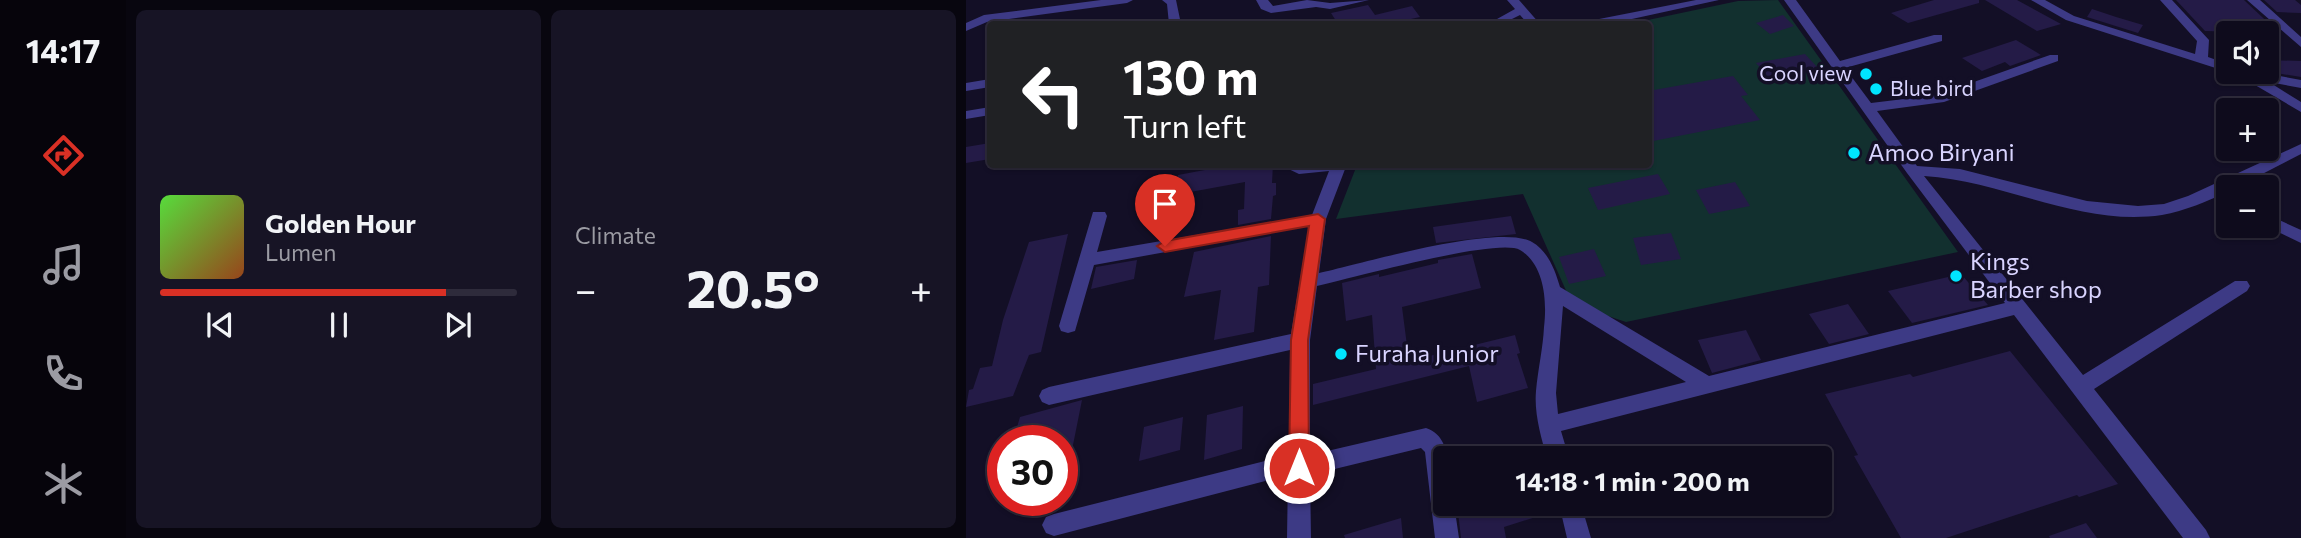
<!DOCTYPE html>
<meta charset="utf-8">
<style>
body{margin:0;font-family:Commissioner,sans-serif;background:#171425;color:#f1f3f6;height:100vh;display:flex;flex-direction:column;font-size:26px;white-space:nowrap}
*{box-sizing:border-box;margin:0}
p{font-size:23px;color:#9b9ba3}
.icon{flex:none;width:38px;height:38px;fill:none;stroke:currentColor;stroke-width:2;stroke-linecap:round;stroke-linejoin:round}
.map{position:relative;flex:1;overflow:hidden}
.sheet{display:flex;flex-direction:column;gap:10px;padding:10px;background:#08060f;width:840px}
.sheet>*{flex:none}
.banner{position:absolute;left:21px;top:21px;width:665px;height:147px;border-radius:7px;box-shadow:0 2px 5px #0004,0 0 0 2px #2e2b3b;background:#202124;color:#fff;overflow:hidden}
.controls{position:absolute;left:1250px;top:21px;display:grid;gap:14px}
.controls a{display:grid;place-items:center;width:63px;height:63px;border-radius:7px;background:#0e0b1c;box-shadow:0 2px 5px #0004,0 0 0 2px #2e2b3b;font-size:35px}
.speed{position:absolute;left:21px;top:425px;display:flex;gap:14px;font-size:35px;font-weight:700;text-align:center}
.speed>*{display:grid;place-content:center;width:91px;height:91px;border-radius:50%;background:#0e0b1c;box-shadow:0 2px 5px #0004,0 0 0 2px #2e2b3b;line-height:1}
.speed .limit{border:10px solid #d22;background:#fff;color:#111}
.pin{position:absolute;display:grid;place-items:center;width:60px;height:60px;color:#fff;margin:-72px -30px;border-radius:50% 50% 50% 0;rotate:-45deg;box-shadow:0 0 7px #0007}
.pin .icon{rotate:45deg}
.me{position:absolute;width:77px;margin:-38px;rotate:0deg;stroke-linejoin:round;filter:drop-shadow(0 0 5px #0008)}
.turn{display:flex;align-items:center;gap:24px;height:147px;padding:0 21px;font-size:32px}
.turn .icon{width:91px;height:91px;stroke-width:2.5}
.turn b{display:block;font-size:49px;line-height:60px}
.big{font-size:52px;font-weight:700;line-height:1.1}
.sheet .widget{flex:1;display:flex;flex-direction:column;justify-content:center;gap:10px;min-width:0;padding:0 24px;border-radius:10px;background:#171425}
.song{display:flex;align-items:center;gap:21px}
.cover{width:84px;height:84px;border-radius:10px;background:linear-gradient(135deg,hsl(110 70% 55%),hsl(20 70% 35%))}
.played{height:7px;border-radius:4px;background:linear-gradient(90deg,#d93025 80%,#2e2b3b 80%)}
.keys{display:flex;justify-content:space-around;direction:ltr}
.heat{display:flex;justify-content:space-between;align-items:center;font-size:38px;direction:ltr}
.sheet .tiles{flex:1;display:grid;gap:10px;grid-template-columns:repeat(2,1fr)}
.trip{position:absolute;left:467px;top:446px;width:399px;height:70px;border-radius:7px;background:#0e0b1c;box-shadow:0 2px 5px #0004,0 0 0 2px #2e2b3b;font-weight:700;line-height:70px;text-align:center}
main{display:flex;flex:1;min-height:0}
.tab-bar{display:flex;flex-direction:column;width:126px;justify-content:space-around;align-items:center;background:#06040b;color:#9b9ba3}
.tab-bar .icon{width:49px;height:49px}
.tab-bar .current{color:#d93025}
.tab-bar b{font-size:32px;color:#f1f3f6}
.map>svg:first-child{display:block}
.green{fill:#12302f}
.building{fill:#241b47}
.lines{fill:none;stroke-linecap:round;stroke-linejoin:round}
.minor{fill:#3d3a85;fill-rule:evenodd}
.route{fill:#d93025;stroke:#8d1f18;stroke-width:2}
.poi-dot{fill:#00e5ff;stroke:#130f26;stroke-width:2.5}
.labels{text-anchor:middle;stroke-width:7;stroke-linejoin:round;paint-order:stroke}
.far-poi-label{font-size:21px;fill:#d9d4ff;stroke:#130f26;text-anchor:end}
.poi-label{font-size:24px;fill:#d9d4ff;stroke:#130f26;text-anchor:start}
</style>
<main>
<nav class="tab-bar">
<b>14:17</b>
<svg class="icon current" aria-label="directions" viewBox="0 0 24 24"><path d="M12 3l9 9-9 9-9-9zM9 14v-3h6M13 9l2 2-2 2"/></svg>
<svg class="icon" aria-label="music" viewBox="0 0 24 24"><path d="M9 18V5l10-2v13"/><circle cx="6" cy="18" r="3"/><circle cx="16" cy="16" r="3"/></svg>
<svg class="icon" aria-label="phone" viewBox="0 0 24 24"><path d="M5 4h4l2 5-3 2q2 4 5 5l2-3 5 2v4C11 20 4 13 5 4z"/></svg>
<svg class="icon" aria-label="climate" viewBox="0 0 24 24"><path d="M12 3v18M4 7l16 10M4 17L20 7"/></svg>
</nav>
<section class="sheet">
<div class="tiles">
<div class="widget">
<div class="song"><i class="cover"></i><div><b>Golden Hour</b><p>Lumen</p></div></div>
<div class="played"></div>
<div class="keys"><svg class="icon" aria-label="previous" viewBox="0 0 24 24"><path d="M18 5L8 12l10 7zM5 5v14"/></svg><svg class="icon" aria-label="pause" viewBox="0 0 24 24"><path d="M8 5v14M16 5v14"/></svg><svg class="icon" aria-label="next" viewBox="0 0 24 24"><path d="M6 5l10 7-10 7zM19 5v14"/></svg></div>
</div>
<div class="widget"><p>Climate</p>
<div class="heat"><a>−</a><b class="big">20.5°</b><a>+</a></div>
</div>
</div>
</section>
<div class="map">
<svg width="1335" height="538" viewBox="0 0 1335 538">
<rect width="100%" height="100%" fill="#130f26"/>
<path class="green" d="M812,0L992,252L660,322L606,304L557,194L370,219L391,165L682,164V24H663L772,1Z"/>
<path class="building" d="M968,0H1013V3L942,23L925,13Z
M1019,0H1051L1095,24L1071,31Z
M1210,0H1278L1313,33L1239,31Z
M1298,0H1329L1335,5V13L1311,12Z
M402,5L409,15L446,6L454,17L422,24H372L365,13Z
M1126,9L1150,17L1177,25L1172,33L1121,17Z
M817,15L828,26L804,34L790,23Z
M1050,40L1075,55L1044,66L1039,62L1016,71L996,58Z
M839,54L853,69L803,78L790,63Z
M1300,60L1335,61V77L1310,73Z
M767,76L782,95L775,96L794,120L682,142V91Z
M24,143V159L0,163V147Z
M271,164H307L306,183H310V195L307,196L305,219L272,225V210L278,209L279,182L208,195L212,175Z
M692,174L704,194L632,210L622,188Z
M769,182L784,206L743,214L730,190Z
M545,216L550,234L470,243L467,227Z
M705,233L715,259L675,265L667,238Z
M102,234L75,352L63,355L47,396L0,407L3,390L7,389L14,368L26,366L37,320L63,242Z
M305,236L303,285L292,287L288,332L248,340L255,290L218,297L228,252Z
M628,249L640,276L603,284L593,257Z
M506,254L515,288L436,307L443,361L549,335L554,353L551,354L562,388L511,402L503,366L347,405V384L410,369L406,315L380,321L376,283L413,274V277L472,263V260Z
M171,260L168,279L125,289L130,267Z
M995,274L1022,305L946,323L922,291Z
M882,304L903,334L863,344L843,314Z
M780,330L795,360L746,373L732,340Z
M1044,351L1152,484L1113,497L1111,495L980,538H935L888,456L892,455L859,394L944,374L947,377Z
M116,400L102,470L96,469V441H47L54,417Z
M277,406L276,449L238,460L241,415Z
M217,417L214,450L173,461L178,427Z
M491,504H591L592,510L538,527L540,538H495Z
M435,518L437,538H379L378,535Z
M1120,523L1131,538H1084L1083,536Z"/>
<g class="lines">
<path class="minor" d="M135,0H167L161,3L21,22L0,31V23L18,15Z
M196,0H210L215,24H203L201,4Z
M290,0H302L307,6L341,0L364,3L403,0L364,9L350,7L305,13L295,9Z
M541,0H553L574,24H562L554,15L536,24H522L549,9Z
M730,0H753L643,24H622L628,20Z
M818,0H830L874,61L968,35H976V41L879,68L905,103L971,95L1084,55H1092V61L978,102L911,111L951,166L994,169L1121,201L1172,206L1198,204L1222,196L1335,144V154L1271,187H1262V192C1241,201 1219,211 1196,215C1114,227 1039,181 958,176L1117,375L1269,281H1281L1284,286L1281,291L1128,389L1240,530L1244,538H1217L1048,315L595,431L603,458H581C575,437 568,413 570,391C572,369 577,348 578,327C581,302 579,265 554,250C532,237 383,279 351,286L344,340V455L460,428C490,438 480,479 480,504H488L493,538H469L459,452L455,448L344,475L345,538H321L322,475L88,536L80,533L76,525L80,517L88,514L323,455L324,350L83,405L76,402L73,396L76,390L83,387L325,334L343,226L128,265L109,331L102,333L95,331L93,326L127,212H139L141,216L131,252L346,215L363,171L333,174L312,164H381L360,219L353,273C395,264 532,223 566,242C582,251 589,270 594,287L743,376L1039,303L941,173ZM597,306L720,382L592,414L590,393Z
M1065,0H1079L1108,16L1229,54L1231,41L1194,0H1206L1243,40L1242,57L1262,64V72L1100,20Z
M1281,0H1294L1335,37V47Z
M1267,72H1292L1335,80V88L1303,82L1335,102V112L1289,85L1290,79L1268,75Z
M24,79V87L0,91V83Z
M24,107V115L0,119V111Z
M1300,214L1335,230V243L1300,226Z
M593,504H615L625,538H601Z"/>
</g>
<path class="route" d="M352,214L359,219L342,340L343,468L340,474L333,477L326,474L323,468L325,340L343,226L199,252L191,246L199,241Z"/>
<g class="poi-dot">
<circle cx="900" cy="74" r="7"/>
<circle cx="910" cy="89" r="7"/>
<circle cx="888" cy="153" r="7"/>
<circle cx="990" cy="276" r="7"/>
<circle cx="375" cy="354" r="7"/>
</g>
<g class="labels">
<g class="far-poi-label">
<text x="886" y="81">Cool view</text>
<text x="924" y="96" text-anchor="start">Blue bird</text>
</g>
<g class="poi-label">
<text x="902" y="161">Amoo Biryani</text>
<text x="1004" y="270">Kings<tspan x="1004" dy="28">Barber shop</tspan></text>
<text x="389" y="362">Furaha Junior</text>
</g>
</g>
</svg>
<div class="controls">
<a><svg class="icon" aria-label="sound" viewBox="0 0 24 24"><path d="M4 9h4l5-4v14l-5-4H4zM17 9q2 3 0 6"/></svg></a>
<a>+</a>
<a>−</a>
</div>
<div class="speed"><div class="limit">30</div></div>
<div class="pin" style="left:199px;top:246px;background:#d93025"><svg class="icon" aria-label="arrive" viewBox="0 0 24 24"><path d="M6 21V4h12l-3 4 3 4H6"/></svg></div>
<svg class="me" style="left:333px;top:468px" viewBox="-20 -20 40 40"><circle r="17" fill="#d93025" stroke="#fff" stroke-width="3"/><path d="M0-11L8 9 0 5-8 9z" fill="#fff"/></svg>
<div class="trip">14:18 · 1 min · 200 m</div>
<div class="banner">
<div class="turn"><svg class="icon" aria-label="left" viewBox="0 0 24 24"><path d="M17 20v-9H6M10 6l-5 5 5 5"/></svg><div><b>130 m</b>Turn left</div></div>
</div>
</div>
</main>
